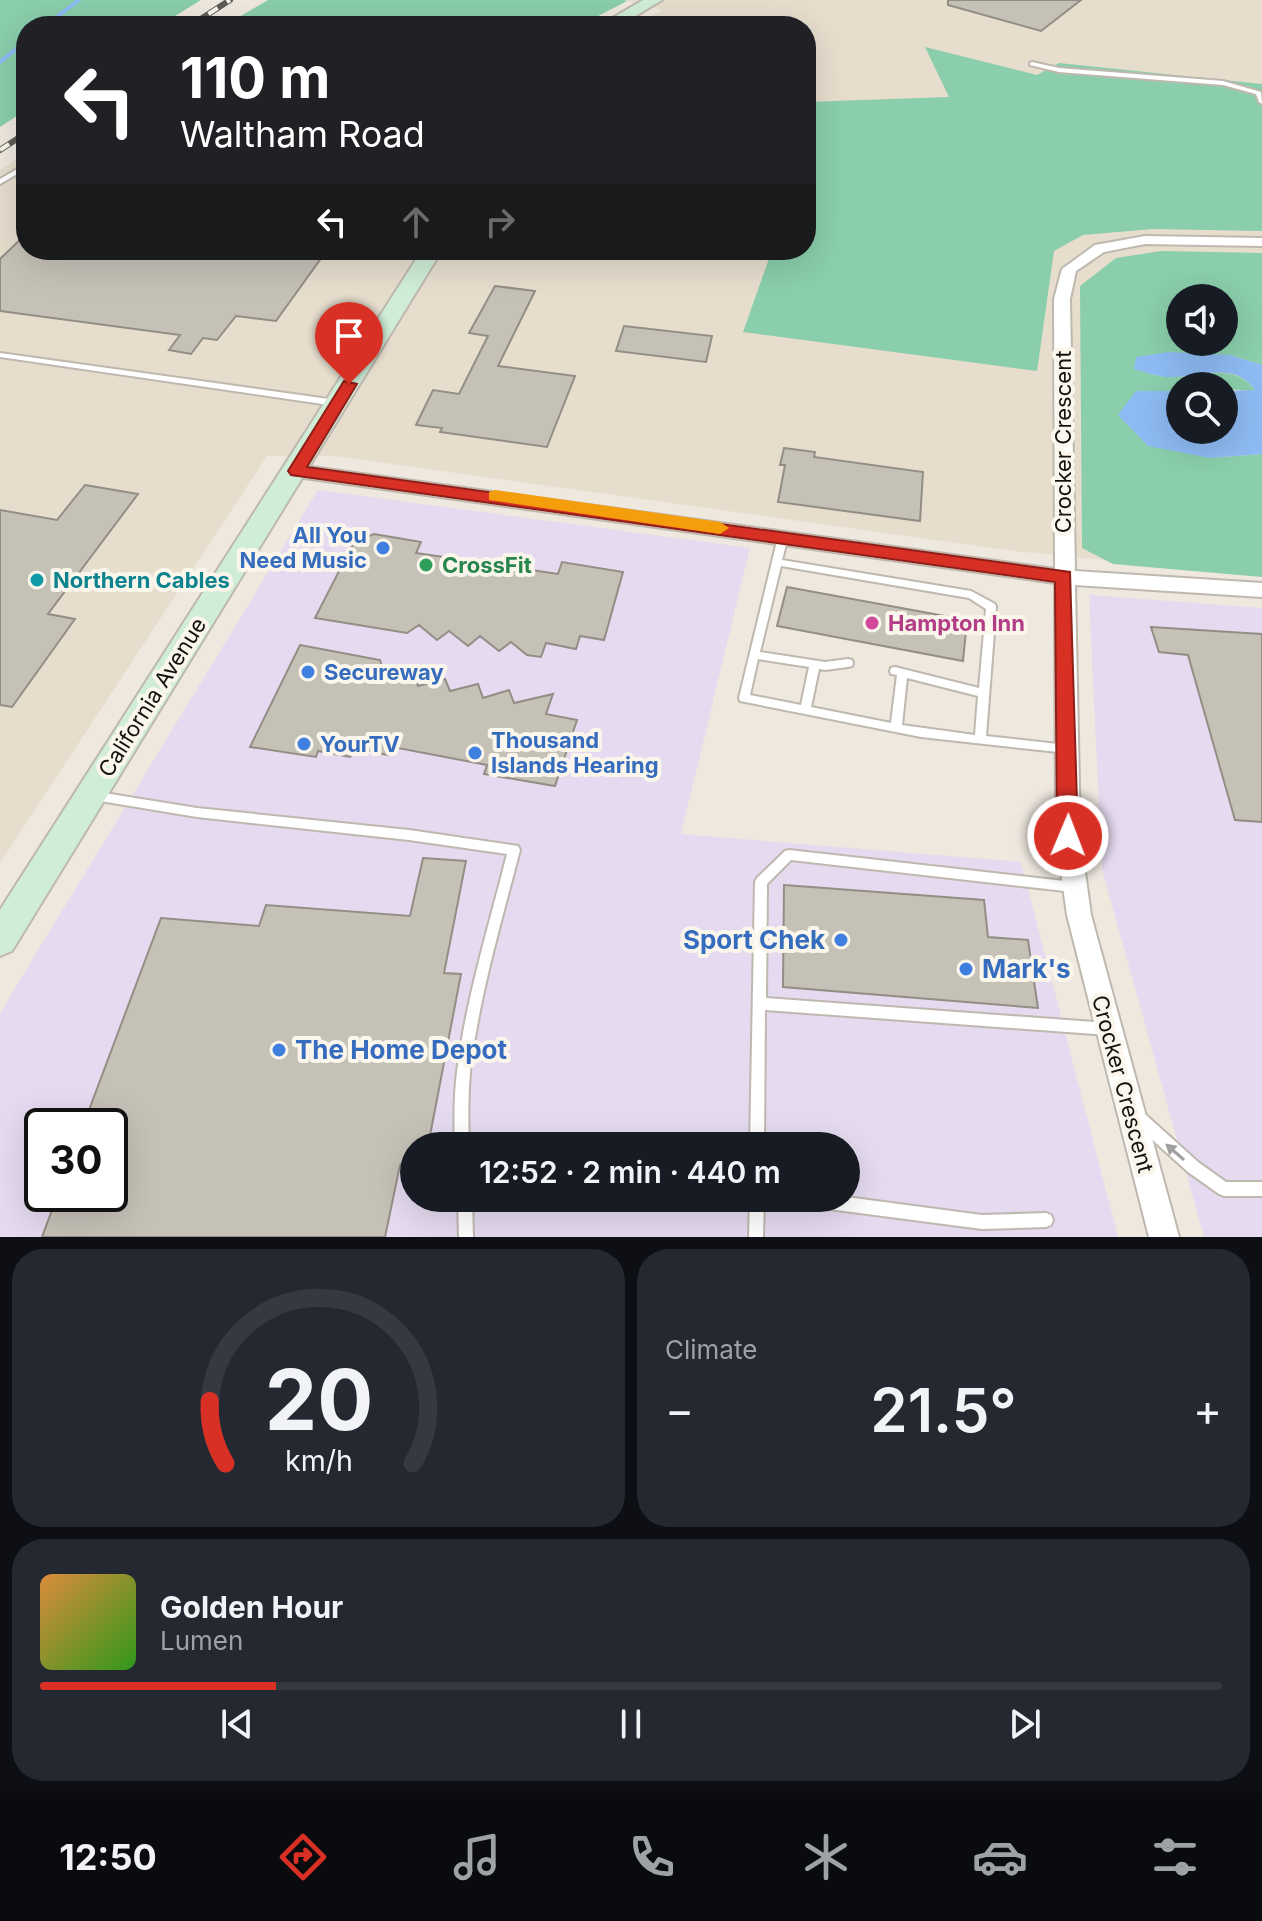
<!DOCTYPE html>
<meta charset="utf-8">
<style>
body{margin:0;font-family:Inter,sans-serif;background:#242831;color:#f1f3f6;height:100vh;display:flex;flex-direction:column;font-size:30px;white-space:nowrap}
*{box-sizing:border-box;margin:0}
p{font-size:26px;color:#9ea1a6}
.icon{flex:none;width:44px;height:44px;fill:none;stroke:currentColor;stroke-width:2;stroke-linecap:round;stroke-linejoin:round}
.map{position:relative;height:1237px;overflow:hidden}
.details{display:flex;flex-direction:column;gap:12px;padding:12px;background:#0d0f14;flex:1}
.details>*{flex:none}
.top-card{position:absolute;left:16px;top:16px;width:800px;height:244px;border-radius:32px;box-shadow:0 8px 32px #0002;background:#202124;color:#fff;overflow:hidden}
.fabs{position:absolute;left:1166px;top:284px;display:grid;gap:16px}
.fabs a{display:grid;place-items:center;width:72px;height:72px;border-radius:50%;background:#171b24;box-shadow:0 8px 32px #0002;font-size:40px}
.speed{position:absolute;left:24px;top:1108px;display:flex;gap:16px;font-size:40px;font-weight:700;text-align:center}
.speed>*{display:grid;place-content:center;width:104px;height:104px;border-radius:50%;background:#171b24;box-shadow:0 8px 32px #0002;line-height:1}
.speed .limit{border:4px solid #111;border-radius:12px;background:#fff;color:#111}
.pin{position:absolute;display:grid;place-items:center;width:68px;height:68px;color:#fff;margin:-82px -34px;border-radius:50% 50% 50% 0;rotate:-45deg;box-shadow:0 0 8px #0007}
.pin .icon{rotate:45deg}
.me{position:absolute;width:88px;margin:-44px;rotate:1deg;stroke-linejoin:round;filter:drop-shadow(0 0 6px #0008)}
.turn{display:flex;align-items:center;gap:28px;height:168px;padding:0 32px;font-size:36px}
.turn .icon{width:104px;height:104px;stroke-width:2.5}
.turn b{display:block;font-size:56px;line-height:68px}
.lanes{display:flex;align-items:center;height:76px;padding:0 32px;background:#0003;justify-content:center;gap:40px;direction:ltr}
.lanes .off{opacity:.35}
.big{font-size:60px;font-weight:600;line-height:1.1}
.details .widget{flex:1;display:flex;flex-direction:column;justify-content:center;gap:12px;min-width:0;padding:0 28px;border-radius:32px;background:#242831}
.details .dial{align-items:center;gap:0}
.dial svg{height:208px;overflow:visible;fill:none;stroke:#363941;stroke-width:7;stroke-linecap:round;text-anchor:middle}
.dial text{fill:#f1f3f6;stroke:none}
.song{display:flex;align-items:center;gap:24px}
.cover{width:96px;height:96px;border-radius:12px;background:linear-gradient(135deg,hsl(30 70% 55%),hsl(110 70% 35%))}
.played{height:8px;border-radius:4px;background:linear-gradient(90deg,#d93025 20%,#363941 20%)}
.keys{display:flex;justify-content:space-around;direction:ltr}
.heat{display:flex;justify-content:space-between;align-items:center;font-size:44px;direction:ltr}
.details .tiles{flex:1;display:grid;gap:12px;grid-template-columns:1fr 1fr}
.widget:last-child{grid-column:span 2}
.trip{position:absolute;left:400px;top:1132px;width:460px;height:80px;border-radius:40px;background:#171b24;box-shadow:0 8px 32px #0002;font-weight:600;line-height:80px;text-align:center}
.dock{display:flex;height:128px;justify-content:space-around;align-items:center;background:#090b0e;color:#9ea1a6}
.dock .icon{width:56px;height:56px}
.dock .selected{color:#d93025}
.dock b{font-size:36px;color:#f1f3f6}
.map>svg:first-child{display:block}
.commercial{fill:#e5daef;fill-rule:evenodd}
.built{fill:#e6ddcd;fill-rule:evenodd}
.green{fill:#8aceab;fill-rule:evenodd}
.water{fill:#8dbaf2}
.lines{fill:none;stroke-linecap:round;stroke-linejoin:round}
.stream{stroke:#8dbaf2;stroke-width:4}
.building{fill:#c6c1b7;stroke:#938e85;stroke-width:2}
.lane-casing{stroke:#beb8af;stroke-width:4}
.street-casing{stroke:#beb8af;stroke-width:4}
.secondary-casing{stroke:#beb8af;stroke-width:4}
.lane{fill:#fff;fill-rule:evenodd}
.street{fill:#fff;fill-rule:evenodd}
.secondary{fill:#cfedd7;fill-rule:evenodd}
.rail-casing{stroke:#5d5b55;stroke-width:6}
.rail{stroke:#fbf6ec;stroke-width:4;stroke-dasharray:11;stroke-linecap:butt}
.oneway{fill:#a0a09e}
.route{fill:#d93025;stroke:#8d1f18;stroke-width:2}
.slow{fill:#f59e0b}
.shop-dot{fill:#3f7fe0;stroke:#fbf6ec;stroke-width:3}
.leisure-dot{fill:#2e9e5b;stroke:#fbf6ec;stroke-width:3}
.culture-dot{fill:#0f9aa8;stroke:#fbf6ec;stroke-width:3}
.hotel-dot{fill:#d1479c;stroke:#fbf6ec;stroke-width:3}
.labels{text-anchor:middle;stroke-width:8;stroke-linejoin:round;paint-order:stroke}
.street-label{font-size:22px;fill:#12110d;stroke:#fbf6ec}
.shop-label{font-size:22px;font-weight:bold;fill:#366cbe;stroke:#fbf6ec;text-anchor:start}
.leisure-label{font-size:22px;font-weight:bold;fill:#27864d;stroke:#fbf6ec;text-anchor:start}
.culture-label{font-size:22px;font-weight:bold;fill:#0d838f;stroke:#fbf6ec;text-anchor:start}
.hotel-label{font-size:22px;font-weight:bold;fill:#b23c85;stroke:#fbf6ec;text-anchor:start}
.near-shop-label{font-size:26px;font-weight:bold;fill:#366cbe;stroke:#fbf6ec;text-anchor:start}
</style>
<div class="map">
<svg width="1262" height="1237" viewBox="0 0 1262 1237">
<rect width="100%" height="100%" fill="#eee8df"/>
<path class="commercial" d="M318,490L750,548L681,834L1021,862L1118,1237H0V1013ZM42,1126H110V1194H42ZM414,1146H846V1198H414Z
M1089,595L1262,608V1237H1204L1102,869Z"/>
<path class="built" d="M623,0H1262V575L1014,551L335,456H267L0,863V170L26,153V250H806V26H635L662,10ZM1180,298H1224V342H1180ZM1180,386H1224V430H1180Z"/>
<path class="green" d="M0,0H201L159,26H26V110L0,127Z
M268,0H623L627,1L579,26H224Z
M925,47L1037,75L1059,63L1262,84V231L1153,229L1083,235L1054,251L1037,371L743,332L772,250H806V102L949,97Z
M1161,251L1262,253V365L1230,355L1134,368C1143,371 1155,376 1165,377C1198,379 1233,359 1256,391L1180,386V391H1137L1210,458L1262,454V577L1113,564L1082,548L1080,286L1116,258ZM1180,298H1224V342H1180Z"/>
<path class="water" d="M1169,352L1230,355L1262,365V454L1210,458L1148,446L1118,415L1136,391H1180V430H1224V391L1255,390C1234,359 1197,379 1165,377C1155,376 1144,371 1134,369L1136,357Z"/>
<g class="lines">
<path class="stream" d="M45,26L79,0
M0,62L26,41"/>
</g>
<path class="building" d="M948,0H1081L1041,31L948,5Z
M26,234V250H327L276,321L236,316L217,340L203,338L191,354L169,350L180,335L0,311V259Z
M495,286L535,291L498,366L575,376L547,447L440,432L442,428L416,425L433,390L459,394L488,336L469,333Z
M624,326L712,336L706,362L616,351Z
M784,448L815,452L814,457L923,472L920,521L778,502L785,465H780Z
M85,485L138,494L48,614L75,619L12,707L0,705V510L57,520Z
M374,534L421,542L416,553L444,557L442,563L495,572L497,565L558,574L562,562L623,572L604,640L580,636L576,649L546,643L541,657L527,655L511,642L499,651L480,636L468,646L449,631L437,640L419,625L407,633L315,618L354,542Z
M787,587L967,620L963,661L777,626Z
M1151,627L1262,634V822L1235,820L1188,655L1159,652Z
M300,645L380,660L386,679L413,673L418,686L445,679L450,691L478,684L483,698L509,690L514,703L553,694L546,714L577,720L555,786L484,774L487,765L393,747L388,755L356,748L350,757L318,751L316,757L250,747Z
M423,858L466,861L444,973L461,974L428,1146H414V1167L400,1165L385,1237H42L58,1194H110V1126H83L161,918L259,926L266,905L410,916Z
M784,885L984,900L988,937L1028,940L1038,1008L783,987Z"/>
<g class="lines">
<defs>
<path id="lane" d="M1032,62L1059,68L1223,81L1261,92L1262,104L1259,102L1256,94L1223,85L1059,72L1030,65V63Z
M26,164V169L0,184V179Z
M0,353L336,400L340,403L336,406L0,357Z
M783,534L788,537L782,560L971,591L995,604L996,607L986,736L1067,745L1071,746L1072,749L1071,752L1067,753L921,737L740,701L739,698L778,537ZM781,566L969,598L986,609L979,688L895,667L891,668L890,671L891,674L897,675L891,723L811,707L819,669L825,670L848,667L852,666L853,663L852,660L848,659L825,662L760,652ZM758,659L809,667L801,705L750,695ZM907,678L978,696L975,735L902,725Z
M92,791L197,808L409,830L518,846L520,850C501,923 479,997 470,1072C468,1097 468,1121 469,1146H455C454,1121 454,1096 457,1072C466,998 489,926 507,854L409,840L197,817L88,799L86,796L88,793Z
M789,850L1073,882L1077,883L1079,887L1077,891L1073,892L791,860L767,884L766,998L1108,1023L1113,1025L1114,1029L1113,1033L1108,1035L765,1010L764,1146H750L755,882L757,878L785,851Z
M1141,1113L1146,1115L1198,1162L1226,1182H1262V1196H1224L1219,1194L1188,1172L1136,1125L1134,1120L1136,1115Z
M846,1197L982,1215L1046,1213L1051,1215L1053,1220L1051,1225L1046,1227L982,1229L798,1205L793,1203L791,1198Z
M458,1198H472L473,1237H459Z
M750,1198H764L763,1237H749Z"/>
<path id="street" d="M1145,236L1262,238V246L1145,244L1104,252L1076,271L1070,299L1075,571L1262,583V597L1075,585L1080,836L1091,915L1179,1237H1149L1067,915L1056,836L1055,583L297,477L288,471L297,465L1055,569L1054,299L1062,269L1095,245Z"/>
<path id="secondary" d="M643,0H662L619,26H599Z
M422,250H442L12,951L0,956V910Z"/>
</defs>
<use href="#lane" class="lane-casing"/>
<use href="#street" class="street-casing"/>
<use href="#secondary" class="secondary-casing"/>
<use href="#lane" class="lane"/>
<use href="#street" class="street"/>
<use href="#secondary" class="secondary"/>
<defs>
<path id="rail" d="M190,26L230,0
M0,150L26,133"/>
</defs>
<use href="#rail" class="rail-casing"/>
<use href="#rail" class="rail"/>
</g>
<defs><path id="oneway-solid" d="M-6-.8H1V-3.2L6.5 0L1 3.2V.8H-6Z" transform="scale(2)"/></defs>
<use class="oneway" href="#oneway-solid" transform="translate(1175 1152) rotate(-139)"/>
<path class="route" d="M344,381L357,384L307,467L1070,572L1078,836L1075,843H1060L1057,836L1055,582L291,475L288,471Z"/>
<path class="slow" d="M495,490L720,522L729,528L720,534L489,500V492Z"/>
<g class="shop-dot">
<circle cx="383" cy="548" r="8"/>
<circle cx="308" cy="672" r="8"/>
<circle cx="304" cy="744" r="8"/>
<circle cx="475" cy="753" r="8"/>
<circle cx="841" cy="940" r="8"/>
<circle cx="966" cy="969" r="8"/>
<circle cx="279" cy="1050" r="8"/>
</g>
<circle class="leisure-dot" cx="426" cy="565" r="8"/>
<circle class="culture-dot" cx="37" cy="580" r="8"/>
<circle class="hotel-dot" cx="872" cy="623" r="8"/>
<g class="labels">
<g class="street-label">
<text transform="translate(1063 442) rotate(-90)" y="8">Crocker Crescent</text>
<text transform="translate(152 697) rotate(-58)" y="8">California Avenue</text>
<text transform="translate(1123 1084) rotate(75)" y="8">Crocker Crescent</text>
</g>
<g class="shop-label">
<text x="367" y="543" text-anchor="end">All You<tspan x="367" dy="25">Need Music</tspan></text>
<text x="324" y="680">Secureway</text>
<text x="491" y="748">Thousand<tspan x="491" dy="25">Islands Hearing</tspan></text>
<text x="320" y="752">YourTV</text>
</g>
<g class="leisure-label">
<text x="442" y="573">CrossFit</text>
</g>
<g class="culture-label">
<text x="53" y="588">Northern Cables</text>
</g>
<g class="hotel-label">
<text x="888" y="631">Hampton Inn</text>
</g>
<g class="near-shop-label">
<text x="825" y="949" text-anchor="end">Sport Chek</text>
<text x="982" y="978">Mark's</text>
<text x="295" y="1059">The Home Depot</text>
</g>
</g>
</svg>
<div class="fabs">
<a><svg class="icon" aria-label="sound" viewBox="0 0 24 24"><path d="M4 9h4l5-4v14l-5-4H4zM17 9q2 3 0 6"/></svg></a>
<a><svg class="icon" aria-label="search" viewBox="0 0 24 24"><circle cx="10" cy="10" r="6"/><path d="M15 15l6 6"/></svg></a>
</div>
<div class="speed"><div class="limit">30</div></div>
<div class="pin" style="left:349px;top:384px;background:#d93025"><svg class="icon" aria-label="arrive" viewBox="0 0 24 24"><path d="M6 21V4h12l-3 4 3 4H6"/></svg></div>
<svg class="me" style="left:1068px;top:836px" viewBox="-20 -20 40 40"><circle r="17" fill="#d93025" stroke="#fff" stroke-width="3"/><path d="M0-11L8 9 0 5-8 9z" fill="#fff"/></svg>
<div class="trip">12:52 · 2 min · 440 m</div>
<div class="top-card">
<div class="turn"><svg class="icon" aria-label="left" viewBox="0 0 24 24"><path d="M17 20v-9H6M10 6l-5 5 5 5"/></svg><div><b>110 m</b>Waltham Road</div></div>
<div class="lanes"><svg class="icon" aria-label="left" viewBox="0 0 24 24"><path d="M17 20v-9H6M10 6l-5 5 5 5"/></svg><svg class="icon off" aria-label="ahead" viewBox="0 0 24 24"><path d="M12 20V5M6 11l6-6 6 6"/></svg><svg class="icon off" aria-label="right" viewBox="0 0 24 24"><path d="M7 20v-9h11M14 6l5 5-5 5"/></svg></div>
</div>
</div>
<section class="details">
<div class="tiles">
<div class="widget dial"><svg viewBox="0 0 100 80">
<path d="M14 69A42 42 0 1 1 86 69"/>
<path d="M14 69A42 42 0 0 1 8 45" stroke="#d93025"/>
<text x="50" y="56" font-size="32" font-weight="700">20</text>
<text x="50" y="72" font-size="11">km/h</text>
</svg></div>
<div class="widget"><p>Climate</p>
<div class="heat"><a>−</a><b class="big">21.5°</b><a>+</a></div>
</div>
<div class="widget">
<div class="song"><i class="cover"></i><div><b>Golden Hour</b><p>Lumen</p></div></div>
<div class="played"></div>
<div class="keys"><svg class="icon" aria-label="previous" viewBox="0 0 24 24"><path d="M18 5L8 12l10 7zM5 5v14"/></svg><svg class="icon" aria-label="pause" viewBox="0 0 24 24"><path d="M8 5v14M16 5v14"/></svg><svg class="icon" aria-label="next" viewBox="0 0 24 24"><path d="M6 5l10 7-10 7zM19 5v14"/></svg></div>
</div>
</div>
</section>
<nav class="dock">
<b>12:50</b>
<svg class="icon selected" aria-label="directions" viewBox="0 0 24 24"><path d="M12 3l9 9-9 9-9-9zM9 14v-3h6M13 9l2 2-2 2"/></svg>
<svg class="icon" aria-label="music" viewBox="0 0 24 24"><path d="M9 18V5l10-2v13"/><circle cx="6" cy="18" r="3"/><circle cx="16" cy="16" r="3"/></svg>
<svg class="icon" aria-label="phone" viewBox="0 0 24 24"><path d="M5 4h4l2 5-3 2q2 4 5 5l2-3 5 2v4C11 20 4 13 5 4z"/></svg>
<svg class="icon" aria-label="climate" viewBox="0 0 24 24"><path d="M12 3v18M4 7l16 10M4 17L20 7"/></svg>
<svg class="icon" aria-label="car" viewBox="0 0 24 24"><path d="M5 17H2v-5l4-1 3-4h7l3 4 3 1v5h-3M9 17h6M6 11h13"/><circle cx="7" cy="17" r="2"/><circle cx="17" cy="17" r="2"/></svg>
<svg class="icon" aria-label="filters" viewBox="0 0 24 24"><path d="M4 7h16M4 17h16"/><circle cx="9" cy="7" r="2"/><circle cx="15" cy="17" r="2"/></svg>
</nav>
